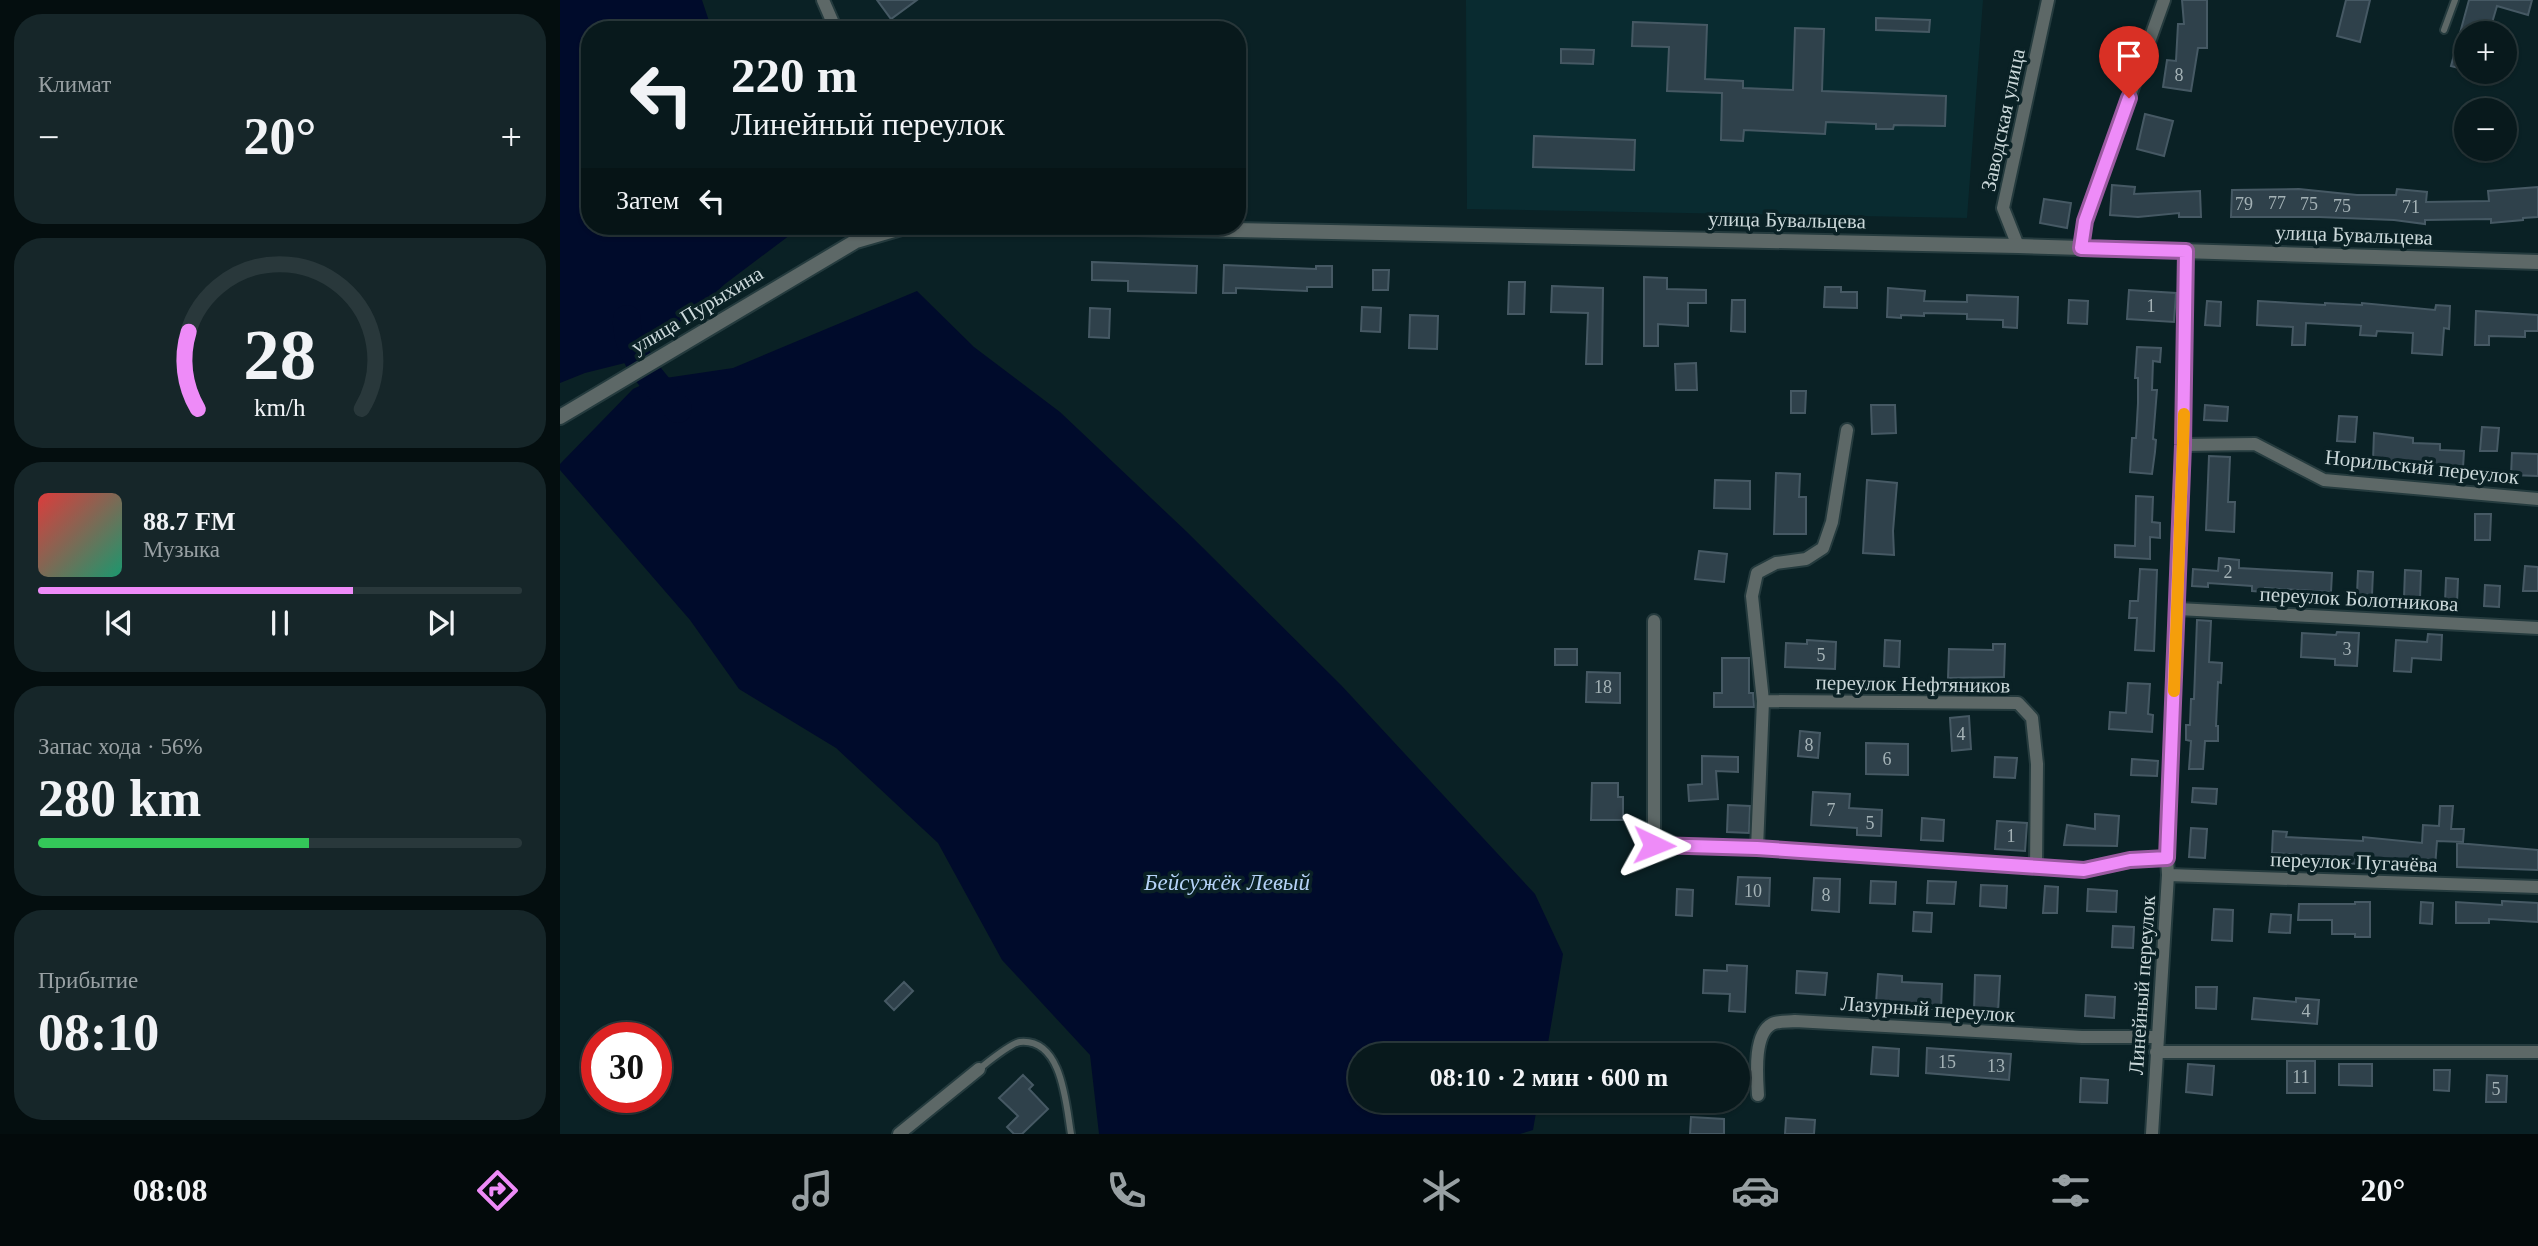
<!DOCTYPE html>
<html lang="ru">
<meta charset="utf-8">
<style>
body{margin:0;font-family:"Times New Roman",serif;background:#162629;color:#f1f3f6;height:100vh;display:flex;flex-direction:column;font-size:26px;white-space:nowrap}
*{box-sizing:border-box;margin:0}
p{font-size:23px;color:#98a0a3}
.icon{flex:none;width:38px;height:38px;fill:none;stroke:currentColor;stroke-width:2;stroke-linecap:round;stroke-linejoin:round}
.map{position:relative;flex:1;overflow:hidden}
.drawer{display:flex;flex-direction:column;gap:14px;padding:14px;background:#040e0f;width:560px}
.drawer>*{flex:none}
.banner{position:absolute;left:21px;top:21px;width:665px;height:214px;border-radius:28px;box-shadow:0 2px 5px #0004,0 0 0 2px #29383b;background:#08191c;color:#f1f3f6;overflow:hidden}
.tools{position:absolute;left:1894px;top:21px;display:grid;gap:14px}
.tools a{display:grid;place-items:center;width:63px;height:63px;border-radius:50%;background:#08191c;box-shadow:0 2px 5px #0004,0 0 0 2px #29383b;font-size:35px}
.speed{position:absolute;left:21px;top:1022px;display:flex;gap:14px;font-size:35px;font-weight:700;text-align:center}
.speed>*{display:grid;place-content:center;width:91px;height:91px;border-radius:50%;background:#08191c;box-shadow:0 2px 5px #0004,0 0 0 2px #29383b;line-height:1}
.speed .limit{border:10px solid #d22;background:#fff;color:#111}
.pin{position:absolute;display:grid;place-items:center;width:60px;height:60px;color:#fff;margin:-72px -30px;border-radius:50% 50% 50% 0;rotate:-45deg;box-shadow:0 0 7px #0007}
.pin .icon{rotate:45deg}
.me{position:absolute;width:77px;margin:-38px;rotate:92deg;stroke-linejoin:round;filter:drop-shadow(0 0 5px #0008)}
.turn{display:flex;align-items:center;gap:24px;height:147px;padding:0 35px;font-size:32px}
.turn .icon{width:91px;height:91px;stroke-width:2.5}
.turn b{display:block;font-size:49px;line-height:60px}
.then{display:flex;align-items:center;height:66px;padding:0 35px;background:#0003;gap:14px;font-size:26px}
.big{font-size:52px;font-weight:700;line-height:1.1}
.drawer .tile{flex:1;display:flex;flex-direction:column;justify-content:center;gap:10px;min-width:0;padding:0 24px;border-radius:28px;background:#162629}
.drawer .dial{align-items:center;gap:0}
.dial svg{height:182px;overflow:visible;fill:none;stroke:#29383b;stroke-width:7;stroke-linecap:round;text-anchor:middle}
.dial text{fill:#f1f3f6;stroke:none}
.song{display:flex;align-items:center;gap:21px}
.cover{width:84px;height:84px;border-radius:10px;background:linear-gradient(135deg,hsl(0 70% 55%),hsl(160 70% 35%))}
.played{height:7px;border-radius:4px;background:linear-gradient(90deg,#ee8bf8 65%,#29383b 65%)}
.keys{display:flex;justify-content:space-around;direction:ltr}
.heat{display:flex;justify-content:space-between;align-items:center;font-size:38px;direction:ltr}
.charge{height:10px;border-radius:5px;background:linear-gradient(90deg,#34c759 56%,#29383b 0)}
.trip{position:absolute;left:788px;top:1043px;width:402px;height:70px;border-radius:35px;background:#08191c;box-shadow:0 2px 5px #0004,0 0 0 2px #29383b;font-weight:700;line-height:70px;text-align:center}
.menu{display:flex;height:112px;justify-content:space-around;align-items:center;background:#030a0b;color:#98a0a3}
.menu .icon{width:49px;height:49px}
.menu .current{color:#ee8bf8}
.menu b{font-size:32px;color:#f1f3f6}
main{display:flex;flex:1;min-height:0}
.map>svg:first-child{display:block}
.built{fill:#092b30}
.water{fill:#000b2b}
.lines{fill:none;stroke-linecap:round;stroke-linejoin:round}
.river{stroke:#000b2b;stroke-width:28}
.building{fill:#2f414b;stroke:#465964;stroke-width:2}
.service-casing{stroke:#253b3e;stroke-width:10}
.minor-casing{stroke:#253b3e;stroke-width:16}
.tertiary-casing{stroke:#253b3e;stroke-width:18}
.service{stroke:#5d6867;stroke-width:6}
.minor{stroke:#5d6867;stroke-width:12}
.tertiary{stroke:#5d6867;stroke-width:14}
.route-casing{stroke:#9b5aa1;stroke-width:18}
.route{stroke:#ee8bf8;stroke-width:12}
.slow{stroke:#f59e0b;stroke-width:12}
.labels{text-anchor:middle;stroke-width:7;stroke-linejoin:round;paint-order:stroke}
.number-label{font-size:18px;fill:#a4b2b6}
.street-label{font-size:21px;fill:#cbd8da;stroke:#0a2125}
.water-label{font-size:23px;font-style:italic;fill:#b5d2f7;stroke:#0a2125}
</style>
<main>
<section class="drawer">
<div class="tile"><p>Климат</p>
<div class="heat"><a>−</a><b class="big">20°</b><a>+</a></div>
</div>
<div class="tile dial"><svg viewBox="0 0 100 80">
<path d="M14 69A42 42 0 1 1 86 69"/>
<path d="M14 69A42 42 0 0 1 10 35" stroke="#ee8bf8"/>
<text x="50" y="56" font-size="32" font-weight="700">28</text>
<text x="50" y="72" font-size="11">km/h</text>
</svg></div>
<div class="tile">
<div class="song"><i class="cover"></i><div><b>88.7 FM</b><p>Музыка</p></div></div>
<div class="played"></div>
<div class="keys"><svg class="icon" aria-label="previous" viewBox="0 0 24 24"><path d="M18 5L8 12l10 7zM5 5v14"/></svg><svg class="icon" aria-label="pause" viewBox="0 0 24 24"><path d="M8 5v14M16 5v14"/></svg><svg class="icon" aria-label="next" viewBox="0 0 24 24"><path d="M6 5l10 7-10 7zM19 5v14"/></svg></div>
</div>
<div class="tile"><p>Запас хода · 56%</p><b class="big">280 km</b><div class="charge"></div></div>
<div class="tile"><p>Прибытие</p><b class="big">08:10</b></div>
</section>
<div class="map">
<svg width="1978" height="1134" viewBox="0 0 1978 1134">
<rect width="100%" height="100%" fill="#0a2125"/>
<path class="built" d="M906,0H1423L1407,218L907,209Z"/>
<path class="water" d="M0,0H142L152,30H30V226H242L165,284L134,312L99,336L65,363L25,373L0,383Z
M357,291L414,347L500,412L627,532L781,685L975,894L1003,954L986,1055H800V1101H978L973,1130L960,1134H539L530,1055L442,960L378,843L276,748L179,689L130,620L0,470V464L73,389L92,380L173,368Z"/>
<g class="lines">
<path class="river" d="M67,319C65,353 96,385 118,409"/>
</g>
<path class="building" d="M317,0H357L331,19Z
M1622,0H1647V48H1638L1631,91L1603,87L1607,60L1616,61L1618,24H1624Z
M1786,0H1810L1800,42L1777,36Z
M1909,0H1972L1968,15L1937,6L1929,33H1906V70L1891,66Z
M1316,18L1370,20L1369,32L1316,30Z
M1073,22L1147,25L1145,79L1183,81V88L1233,90L1235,28L1264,29L1262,91L1386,96L1385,126L1334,125L1333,129H1316V124L1266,122L1265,134L1184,130L1183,141L1161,140L1162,93L1107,91L1109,47L1072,46Z
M1001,49L1034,50L1033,64L1001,63Z
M1585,114L1613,121L1604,156L1577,149Z
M974,136L1075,140L1074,170L973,167Z
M1552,185L1575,187L1574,194L1640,191L1641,217H1619V213L1578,217L1550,215Z
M1978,187V217L1963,218V220L1931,223V219L1865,220V224L1834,220L1759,217H1671L1672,190L1739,189L1797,195H1836L1837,189L1867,192L1866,202L1929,201L1928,191Z
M1484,199L1511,203L1507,228L1480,223Z
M532,262L637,266L636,293L568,291V281L532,280Z
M664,265L756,269V266H772V287H747V291L676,288V293H663Z
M813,270H829L828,290H813Z
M1084,277L1107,278V289L1146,290V303H1128V326L1098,324V346H1084Z
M949,282H965L964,314H948Z
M992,286L1043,288L1042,364H1026L1028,313L991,312Z
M1265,287H1281V292H1297V308L1264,307Z
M1328,288L1365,291L1364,301L1407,302V295L1458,297L1457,328L1443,327V320L1407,319V314L1364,313V316L1341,315V318L1327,317Z
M1569,290L1616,293L1614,322L1567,319Z
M1172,300H1185V332L1171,331Z
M1509,300L1528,301L1527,324L1508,323Z
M1647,301L1661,302L1660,326L1645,325Z
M1698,301L1765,305V303L1802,305V303L1875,310L1876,305L1890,306L1889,329L1884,328L1882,355L1852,353L1853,333L1817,331L1816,336L1800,335L1801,326L1746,323L1745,345H1732L1733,327L1697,325Z
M802,307L821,308L820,332L801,331Z
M530,308L550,309L549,338L529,337Z
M1916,311L1978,315V331H1965V337L1929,336V345H1915Z
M850,315L878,316L877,349L849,348Z
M1577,347L1601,348L1600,362L1593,361L1592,390H1597L1593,439L1596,440L1595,452L1592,474L1570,472L1572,438H1576L1578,403V378H1575Z
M1136,363L1137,390H1116L1115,364Z
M1231,391H1246L1245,413H1231Z
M1311,405H1335L1336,433L1312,434Z
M1645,405L1668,407L1667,421L1644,420Z
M1779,416L1797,417L1795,442L1777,441Z
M1922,427L1939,428L1937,451H1920Z
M1814,433L1853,438V443L1880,444V450L1904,451L1903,468L1813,460Z
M1952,453L1978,454V476L1951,475Z
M1649,456L1670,457L1668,502H1675L1674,532L1646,530Z
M1216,473L1240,474L1239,497H1246V534H1214Z
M1155,480L1190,481V509L1154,508Z
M1307,480L1337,483L1333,531L1334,555L1303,553Z
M1576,496L1593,497L1592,522L1600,523V538L1590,537V559L1555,557V545L1575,546Z
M1915,514H1931L1930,540H1915Z
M1139,551L1167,554L1164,582L1135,579Z
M1659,558L1679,560V568L1772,573L1771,592L1705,588V592L1692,591V586L1648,583V587L1632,586L1633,569L1658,571Z
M1965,566L1978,567V591H1963Z
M1580,569L1597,570L1594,651L1575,650L1577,618H1569L1570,601H1578Z
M1845,570L1861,571L1860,599L1844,598Z
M1798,571L1813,572L1812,595L1797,594Z
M1886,578L1898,579L1897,603L1885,602Z
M1925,585L1940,586L1939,607L1924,606Z
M1637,620L1651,621L1649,662L1662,663L1661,683L1658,682L1656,726H1658V741H1645L1643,769H1629L1631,741L1626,740V725H1630L1631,699H1634Z
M1777,632L1799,633L1797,666L1775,665V659L1741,657L1742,633L1776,635Z
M1868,634L1882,635L1881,660L1852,658L1851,672L1834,671L1836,640L1867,642Z
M1247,640L1276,642L1275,669L1225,667L1226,643L1247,644Z
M1325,640L1340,641L1339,667L1324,666Z
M1433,644H1445L1444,677L1388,678L1389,649L1433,650Z
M995,649H1017V665H995Z
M1162,658H1189V693H1193L1194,707H1154V693H1162Z
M1027,672L1060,673V703L1026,702Z
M1568,683L1590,684L1588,714L1593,715L1592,732L1549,729L1550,712L1566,713Z
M1409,716L1411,749L1392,751L1390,718Z
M1240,731L1260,733L1258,758L1238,756Z
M1306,743L1348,744V775L1306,774Z
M1142,756L1178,757V772L1156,771L1158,799L1129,801L1128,785L1142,784Z
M1435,757L1457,758L1455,778L1434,777Z
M1572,759L1598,761L1597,776L1571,775Z
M1032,783H1058V797H1063V820H1031Z
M1633,788L1657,789L1656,804L1632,802Z
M1253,792L1290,794L1289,808L1322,810L1321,836L1297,835V828L1251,825Z
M1168,805L1190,806L1189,833L1167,832Z
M1880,806H1893L1891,829H1904L1903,842L1877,841L1875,867L1815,864L1814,868L1801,867V864L1741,861V855L1712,853L1713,831L1727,832L1726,837L1803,841V837L1862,843L1863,825L1879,826Z
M1535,814L1559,816L1557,846L1504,845L1507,825L1535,829Z
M1362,818L1384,820L1383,841L1361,840Z
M1437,821L1467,823L1465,851L1435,849Z
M1631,828L1647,829L1645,858L1629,857Z
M1897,843L1978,850V870L1897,867Z
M1178,877L1210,878L1209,906L1176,904Z
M1254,878L1280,879L1279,912L1252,910Z
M1311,881L1336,882L1335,904L1310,903Z
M1368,881L1396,882L1394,904L1367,903Z
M1421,885L1447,886L1446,908L1420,906Z
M1485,886L1498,887L1497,913H1483Z
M1117,889L1133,890L1132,916L1116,915Z
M1528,889L1557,891L1556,912L1527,911Z
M1942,901L1978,903V922L1929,919V923H1896V902L1942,905Z
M1795,902H1810V937H1795V934H1772V920H1738L1739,904H1795Z
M1861,902L1873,903L1872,924L1860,923Z
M1654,909L1673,910L1672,941L1652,940Z
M1354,912L1372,913L1371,932L1353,931Z
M1711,914L1731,915L1730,933L1709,932Z
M1553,926L1574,927L1573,948L1552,947Z
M1167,965L1187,966L1185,1012L1169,1011L1170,994L1143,993L1144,970L1167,971Z
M1237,971L1267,973L1265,995L1236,993Z
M1318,974L1342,976V982L1382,984L1381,1010L1316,1003Z
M1415,975L1440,976L1438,1012L1414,1011Z
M344,982L353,991L334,1010L325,1001Z
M1636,987H1657L1656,1009L1636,1008Z
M1526,995L1555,997L1554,1018L1525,1016Z
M1694,998L1736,1002V998L1759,1000L1757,1024L1692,1019Z
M1313,1047L1339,1049L1338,1076L1311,1074Z
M1367,1048L1451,1054L1449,1080L1366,1073Z
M1727,1061H1755V1093H1727Z
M1628,1064L1654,1066L1652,1095L1626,1092Z
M1779,1064H1812V1086L1779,1085Z
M1874,1070H1890L1889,1091L1874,1090Z
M463,1075L473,1085L469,1089L488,1109L462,1134H454L447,1127L458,1116L439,1098Z
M1927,1075L1947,1076L1946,1102H1926Z
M1521,1078L1548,1080L1547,1103L1520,1102Z
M1131,1117L1164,1119V1134H1130Z
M1226,1118L1255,1120L1254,1134H1225Z"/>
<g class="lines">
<defs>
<path id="service" d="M1884,30L1895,0
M419,1069C428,1062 451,1043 460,1042C503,1038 506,1106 511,1134"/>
<path id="minor" d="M263,0L276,30
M1458,246L1443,208L1488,0
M1521,248L1525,221L1604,0
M1623,445L1695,444L1764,480L1978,499
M1618,609L1978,628
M1094,621V845L1197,848L1524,870L1570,861L1607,858
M1203,701L1458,703L1472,718L1477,764L1476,868
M1197,848L1203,701L1192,596L1197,573L1216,563L1246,559L1263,548L1272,522L1287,430
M1608,875L1978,887
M1596,1052H1978
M1198,1095C1197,1077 1193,1034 1212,1024C1218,1021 1229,1022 1235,1021L1522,1037H1597
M339,1134L419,1069
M1592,1134L1608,875L1607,858L1623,445L1626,251"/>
<path id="tertiary" d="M475,226L1458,246L1978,262
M0,417L296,241L348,226"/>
</defs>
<use href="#service" class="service-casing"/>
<use href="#minor" class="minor-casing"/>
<use href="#tertiary" class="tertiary-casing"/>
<use href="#service" class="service"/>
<use href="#minor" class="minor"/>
<use href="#tertiary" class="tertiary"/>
</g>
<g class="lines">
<defs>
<path id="route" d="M1094,845L1197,848L1524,870L1570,860L1607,858L1623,445L1626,251L1521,248L1525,221L1569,98"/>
</defs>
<use href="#route" class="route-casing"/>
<use href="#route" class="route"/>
<path class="slow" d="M1614,691L1624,414"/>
</g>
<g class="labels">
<g class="number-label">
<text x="1619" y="81">8</text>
<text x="1717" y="209">77</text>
<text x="1684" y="210">79</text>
<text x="1749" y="210">75</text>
<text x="1782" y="212">75</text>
<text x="1851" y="213">71</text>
<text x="1591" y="312">1</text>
<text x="1668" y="578">2</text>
<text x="1787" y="655">3</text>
<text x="1261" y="661">5</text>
<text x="1043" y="693">18</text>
<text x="1401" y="740">4</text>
<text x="1249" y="751">8</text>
<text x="1327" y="765">6</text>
<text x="1271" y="816">7</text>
<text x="1310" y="829">5</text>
<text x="1451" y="842">1</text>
<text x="1193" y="897">10</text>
<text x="1266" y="901">8</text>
<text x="1746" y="1017">4</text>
<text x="1387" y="1068">15</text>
<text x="1436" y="1072">13</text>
<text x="1741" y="1083">11</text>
<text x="1936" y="1095">5</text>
</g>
<g class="street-label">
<text transform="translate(1443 120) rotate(-78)" y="7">Заводская улица</text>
<text transform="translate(1227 220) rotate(1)" y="7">улица Бувальцева</text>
<text transform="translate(1794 235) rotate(2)" y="7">улица Бувальцева</text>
<text transform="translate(137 310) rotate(-31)" y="7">улица Пурыхина</text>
<text transform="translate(1862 467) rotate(6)" y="7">Норильский переулок</text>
<text transform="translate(1799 599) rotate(3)" y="7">переулок Болотникова</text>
<text transform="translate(1353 684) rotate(1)" y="7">переулок Нефтяников</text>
<text transform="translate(1794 862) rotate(2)" y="7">переулок Пугачёва</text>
<text transform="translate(1582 985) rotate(-86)" y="7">Линейный переулок</text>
<text transform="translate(1368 1009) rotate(4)" y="7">Лазурный переулок</text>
</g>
<g class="water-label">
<text x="667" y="890">Бейсужёк Левый</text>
</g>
</g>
</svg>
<div class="tools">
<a>+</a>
<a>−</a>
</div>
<div class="speed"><div class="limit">30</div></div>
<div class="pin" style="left:1569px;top:98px;background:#d93025"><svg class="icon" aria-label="arrive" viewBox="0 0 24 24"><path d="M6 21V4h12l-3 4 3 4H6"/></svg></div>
<svg class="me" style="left:1094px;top:845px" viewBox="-20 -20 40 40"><path d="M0-17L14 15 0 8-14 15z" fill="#ee8bf8" stroke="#fff" stroke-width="4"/></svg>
<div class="trip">08:10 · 2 мин · 600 m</div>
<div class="banner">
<div class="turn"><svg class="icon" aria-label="left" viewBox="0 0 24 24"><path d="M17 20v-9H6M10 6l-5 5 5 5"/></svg><div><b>220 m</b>Линейный переулок</div></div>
<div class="then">Затем<svg class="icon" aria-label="left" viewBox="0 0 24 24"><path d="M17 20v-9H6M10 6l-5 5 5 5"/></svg></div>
</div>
</div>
</main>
<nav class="menu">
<b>08:08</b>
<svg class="icon current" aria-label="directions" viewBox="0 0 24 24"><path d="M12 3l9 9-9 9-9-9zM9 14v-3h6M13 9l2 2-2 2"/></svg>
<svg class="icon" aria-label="music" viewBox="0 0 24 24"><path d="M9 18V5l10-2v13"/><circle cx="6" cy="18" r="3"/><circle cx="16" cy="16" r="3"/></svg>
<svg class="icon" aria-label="phone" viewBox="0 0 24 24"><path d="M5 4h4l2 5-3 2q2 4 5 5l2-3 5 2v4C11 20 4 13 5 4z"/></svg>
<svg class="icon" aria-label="climate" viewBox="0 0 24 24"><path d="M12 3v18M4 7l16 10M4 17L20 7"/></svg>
<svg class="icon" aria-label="car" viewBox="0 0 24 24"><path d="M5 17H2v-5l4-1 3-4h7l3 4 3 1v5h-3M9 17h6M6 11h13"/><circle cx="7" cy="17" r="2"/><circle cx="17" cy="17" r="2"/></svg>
<svg class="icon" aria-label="filters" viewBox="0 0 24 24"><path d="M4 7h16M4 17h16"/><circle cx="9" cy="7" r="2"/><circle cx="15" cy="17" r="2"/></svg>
<b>20°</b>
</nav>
